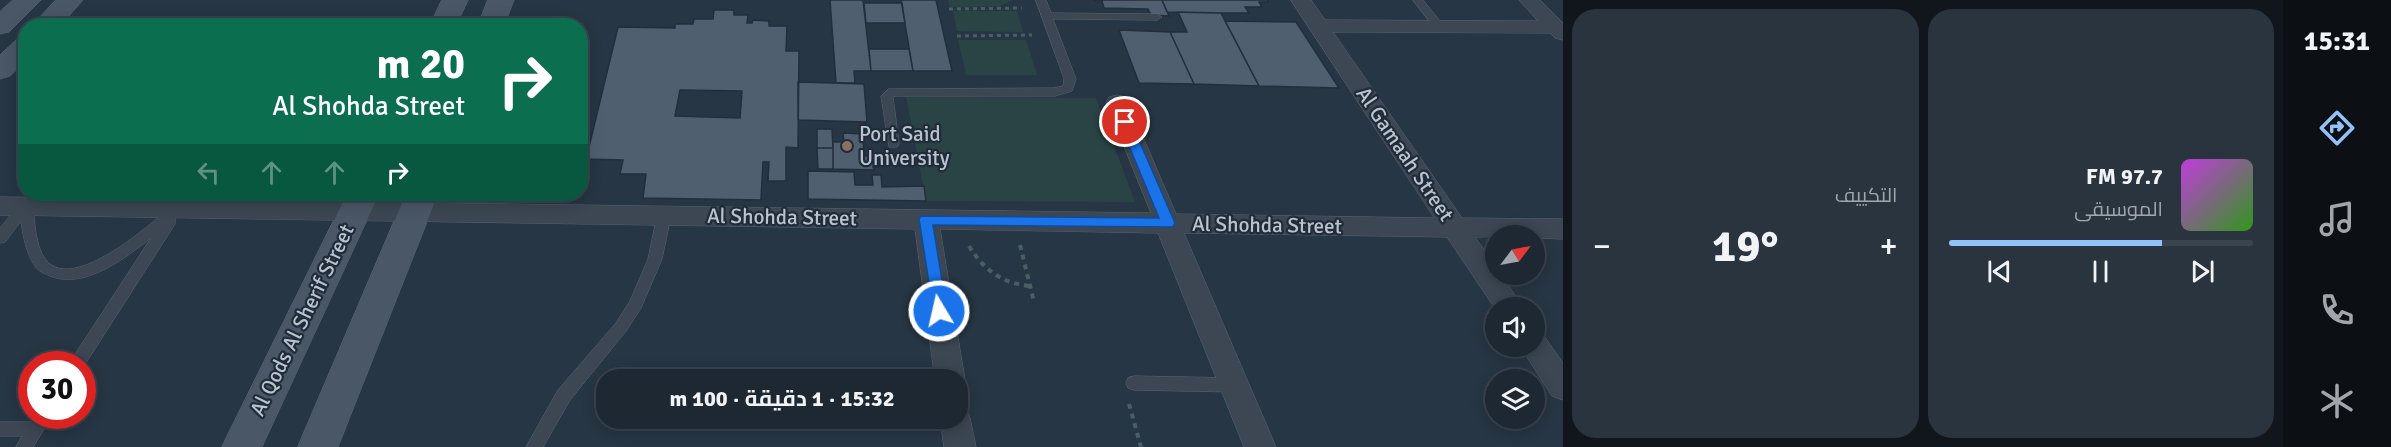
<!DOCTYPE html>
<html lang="ar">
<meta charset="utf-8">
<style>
body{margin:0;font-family:Signika,Cairo,sans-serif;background:#2a343f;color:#f1f3f6;direction:rtl;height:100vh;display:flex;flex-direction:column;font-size:22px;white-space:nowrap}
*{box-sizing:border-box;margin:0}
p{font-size:20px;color:#a0a6ac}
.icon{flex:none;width:33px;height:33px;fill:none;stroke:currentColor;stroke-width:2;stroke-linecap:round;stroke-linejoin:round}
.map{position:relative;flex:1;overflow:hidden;direction:ltr}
.side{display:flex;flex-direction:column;gap:9px;padding:9px;background:#10161c;width:720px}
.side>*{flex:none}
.banner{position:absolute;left:18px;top:18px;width:570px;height:183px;border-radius:24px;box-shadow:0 3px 15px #0003,0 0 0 2px #3b444e;direction:rtl;background:#0b6e4f;color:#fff;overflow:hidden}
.needle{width:39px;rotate:58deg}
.tools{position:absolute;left:1485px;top:225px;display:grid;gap:12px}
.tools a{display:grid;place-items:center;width:60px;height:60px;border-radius:50%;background:#1d2833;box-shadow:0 3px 15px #0003,0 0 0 2px #3b444e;font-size:30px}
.speed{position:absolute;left:18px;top:351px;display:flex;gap:12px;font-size:30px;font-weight:700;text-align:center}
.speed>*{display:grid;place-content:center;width:78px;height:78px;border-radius:50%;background:#1d2833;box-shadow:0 3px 15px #0003,0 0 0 2px #3b444e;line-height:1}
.speed .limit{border:9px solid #d22;background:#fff;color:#111}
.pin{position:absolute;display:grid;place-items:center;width:51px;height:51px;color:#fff;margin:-26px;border:3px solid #fff;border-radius:50%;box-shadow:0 2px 6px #0007}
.me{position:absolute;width:66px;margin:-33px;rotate:351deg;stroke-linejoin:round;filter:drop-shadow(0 0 4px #0008)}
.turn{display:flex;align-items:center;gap:21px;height:126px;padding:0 24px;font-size:27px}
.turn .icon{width:78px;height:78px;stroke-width:2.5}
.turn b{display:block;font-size:42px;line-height:51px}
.lanes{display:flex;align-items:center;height:57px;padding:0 24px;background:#0003;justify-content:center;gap:30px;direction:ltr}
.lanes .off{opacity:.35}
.big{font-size:45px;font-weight:700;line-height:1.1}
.side .widget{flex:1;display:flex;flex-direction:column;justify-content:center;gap:9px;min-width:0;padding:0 21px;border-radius:24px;background:#2a343f}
.song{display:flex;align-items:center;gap:18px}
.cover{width:72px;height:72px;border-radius:9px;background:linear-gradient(135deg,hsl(290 70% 55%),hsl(110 70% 35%))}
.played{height:6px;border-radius:3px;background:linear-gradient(90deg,#93c2f8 70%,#3b444e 70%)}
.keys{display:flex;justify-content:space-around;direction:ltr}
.heat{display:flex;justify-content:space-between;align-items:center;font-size:33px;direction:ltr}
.side .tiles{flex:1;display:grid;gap:9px;grid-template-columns:repeat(2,1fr)}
.trip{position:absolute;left:596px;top:369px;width:372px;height:60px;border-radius:24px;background:#1d2833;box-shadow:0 3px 15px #0003,0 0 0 2px #3b444e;font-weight:700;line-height:60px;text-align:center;direction:rtl}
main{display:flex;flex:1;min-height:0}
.dock{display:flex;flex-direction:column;width:108px;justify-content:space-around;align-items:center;background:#0c1014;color:#a0a6ac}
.dock .icon{width:42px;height:42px}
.dock .on{color:#93c2f8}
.dock b{font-size:27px;color:#f1f3f6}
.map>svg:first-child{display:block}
.green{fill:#2a4445}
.building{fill:#505f6f;stroke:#222e3b;stroke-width:1.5;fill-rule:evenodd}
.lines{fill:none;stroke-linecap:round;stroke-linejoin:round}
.lane-casing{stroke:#5a6571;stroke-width:1}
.street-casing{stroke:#5a6571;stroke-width:1}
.secondary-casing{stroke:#5a6571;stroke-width:1}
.path-far1{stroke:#486061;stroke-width:3;stroke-dasharray:4 4;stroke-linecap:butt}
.path{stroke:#486061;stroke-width:4;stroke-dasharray:5 5;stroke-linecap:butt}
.lane{fill:#3c4753;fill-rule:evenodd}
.street{fill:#3c4753;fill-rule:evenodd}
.secondary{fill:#4a5766;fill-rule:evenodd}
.route{fill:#1a73e8;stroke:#114b97;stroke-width:1.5}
.education-dot{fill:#8d6e63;stroke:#202c39;stroke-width:2}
.labels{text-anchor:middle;stroke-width:4.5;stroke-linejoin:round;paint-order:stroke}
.poi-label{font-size:21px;fill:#b9c2cd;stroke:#202c39;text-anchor:start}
.street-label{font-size:21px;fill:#b9c2cd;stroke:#202c39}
</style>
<main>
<nav class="dock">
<b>15:31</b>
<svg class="icon on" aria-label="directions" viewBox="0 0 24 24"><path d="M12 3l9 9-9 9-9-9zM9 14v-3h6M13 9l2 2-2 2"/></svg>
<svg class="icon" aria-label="music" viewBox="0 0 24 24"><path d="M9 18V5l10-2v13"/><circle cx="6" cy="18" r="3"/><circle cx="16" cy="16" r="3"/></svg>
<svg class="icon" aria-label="phone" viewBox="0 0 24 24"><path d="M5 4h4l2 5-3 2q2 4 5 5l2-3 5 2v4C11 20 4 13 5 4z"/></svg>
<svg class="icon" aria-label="climate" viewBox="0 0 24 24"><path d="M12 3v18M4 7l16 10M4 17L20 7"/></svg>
</nav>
<section class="side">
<div class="tiles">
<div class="widget">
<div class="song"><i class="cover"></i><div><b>97.7 FM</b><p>الموسيقى</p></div></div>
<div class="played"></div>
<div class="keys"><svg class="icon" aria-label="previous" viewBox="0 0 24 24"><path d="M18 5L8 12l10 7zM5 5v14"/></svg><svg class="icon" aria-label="pause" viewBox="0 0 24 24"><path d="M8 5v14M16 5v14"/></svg><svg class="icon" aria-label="next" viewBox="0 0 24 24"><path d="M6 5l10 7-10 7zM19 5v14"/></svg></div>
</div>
<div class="widget"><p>التكييف</p>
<div class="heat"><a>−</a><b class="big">19°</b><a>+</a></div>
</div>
</div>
</section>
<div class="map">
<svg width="1563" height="447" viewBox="0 0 1563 447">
<rect width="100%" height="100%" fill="#273644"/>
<path class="green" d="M948,0H1013L1000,6L950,7Z
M953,11H1017L1023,32L957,31Z
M958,40H1026L1037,75H966Z
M906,97L1096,98L1135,202L926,201Z"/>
<path class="building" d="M830,0H863L871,71H854L855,83H836Z
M901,0H936L952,71H913Z
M1094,0H1162L1169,16L1151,15L1148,9L1104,8L1102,1Z
M1162,0H1267L1268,2H1259L1262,7H1245L1249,13H1221L1167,12Z
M864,3H902L905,23H866Z
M714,10H734V15H748L747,23H752L753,20L769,21V26H787L786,51H799L798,148L786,147V181H768L769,162H763L761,200L643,198L646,174H620L623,160L586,159L618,27L675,28V24H693L694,19H713ZM680,90L742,91L740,118L675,116Z
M1178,12L1221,13L1259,86L1194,84L1170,32H1187Z
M1225,21L1296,22L1339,88L1259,86Z
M1119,30L1170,32L1194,84L1139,83Z
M869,49H909L913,71H871Z
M798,82L864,84L867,122L798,120Z
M817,129H832L833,148H817Z
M843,133L863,134L864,156H890L891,165L873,167L874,170L833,169V142H844Z
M817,148H833V169H818Z
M808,171L854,172L855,185H873L872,175H881L882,187L924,186L926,201L808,199Z"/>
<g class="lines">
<defs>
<path id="lane" d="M1036,0H1046L1051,13L1157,14L1162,17L1157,20L1053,19L1076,79L1072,91L1055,96H895L893,97L899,144L897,147H889L881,96L888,89L1054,88L1063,86L1064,79Z
M1413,0H1423L1444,26L1443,28H1435Z
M26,201L33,206C35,223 35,246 46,260C73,294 152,223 173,205H183L185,208L175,218V224L82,369V364H70L72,359L151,238C125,258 85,290 50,276C44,273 39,272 35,266C26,253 23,236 21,221L5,242L0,243V228L21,203Z
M664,211L671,216L662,259L641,308L626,331L570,400L543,447H526L558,390L616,323L630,301L648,259L657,216Z
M1134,376L1235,378L1241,380L1243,385L1241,390L1235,392L1134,390L1128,388L1126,383L1128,378Z
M35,416H52L33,447H16L22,436H0V422H31Z"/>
<path id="street" d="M1291,0H1311L1325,20L1538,21L1519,0H1540L1563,23V40L1555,38L1550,33L1333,32L1462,218L1563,219V239L1534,238V236L1475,237L1496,266V274H1501L1523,308H1496V310L1447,237L1184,233L1276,447H1244L1158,233L940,229L965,380L960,389L957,390V380H935L915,229L0,215V197L1151,213L1106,102L1109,97L1117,95L1125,97L1128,102L1176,214L1434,218Z
M1534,333L1544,336L1563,363V400L1552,396L1520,346H1534Z
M957,405L966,408L970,418L976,447H944L940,418H957Z"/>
<path id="secondary" d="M13,0H41L9,32L0,34V12Z
M56,0H83L60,26H32Z
M442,0H468L456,26H430Z
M488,0H514L504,26H478Z
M26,37V61L10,76L0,79V55L17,39Z
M347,194H379L262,447H222Z
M406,194H438L338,447H298Z"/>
</defs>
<use href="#lane" class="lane-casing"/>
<use href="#street" class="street-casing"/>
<use href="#secondary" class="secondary-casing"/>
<path class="path-far1" d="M949,9L1022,8
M957,36L1032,35"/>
<path class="path" d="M1020,245L1034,302
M969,246C984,270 1001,283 1030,286
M1129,404L1141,447"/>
<use href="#lane" class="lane"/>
<use href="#street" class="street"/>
<use href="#secondary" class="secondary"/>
</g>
<path class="route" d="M1125,118L1131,122L1175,223L1173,227L933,225L947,311L945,315H934L919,219L921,216L1159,218L1119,122Z"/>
<circle class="education-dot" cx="847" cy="146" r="6"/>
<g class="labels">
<g class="poi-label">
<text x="859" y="141">Port Said<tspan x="859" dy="24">University</tspan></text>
</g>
<g class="street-label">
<text transform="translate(1405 154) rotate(56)" y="7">Al Gamaah Street</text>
<text transform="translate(782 217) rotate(1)" y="7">Al Shohda Street</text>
<text transform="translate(1267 225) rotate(1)" y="7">Al Shohda Street</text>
<text transform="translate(302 320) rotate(-64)" y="7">Al Qods Al Sherif Street</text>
</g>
</g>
</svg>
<div class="tools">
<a><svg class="needle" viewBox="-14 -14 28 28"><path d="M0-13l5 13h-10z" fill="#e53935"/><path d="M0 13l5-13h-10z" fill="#a0a6ac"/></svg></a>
<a><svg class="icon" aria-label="sound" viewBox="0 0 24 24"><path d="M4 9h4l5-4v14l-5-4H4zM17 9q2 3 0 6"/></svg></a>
<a><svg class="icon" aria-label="layers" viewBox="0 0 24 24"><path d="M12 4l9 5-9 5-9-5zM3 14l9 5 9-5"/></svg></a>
</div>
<div class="speed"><div class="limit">30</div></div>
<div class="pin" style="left:1125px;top:122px;background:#d93025"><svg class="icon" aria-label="arrive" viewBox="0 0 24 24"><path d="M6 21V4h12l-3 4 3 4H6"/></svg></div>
<svg class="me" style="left:939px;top:311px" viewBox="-20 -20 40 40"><circle r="17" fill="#1a73e8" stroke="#fff" stroke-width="3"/><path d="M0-11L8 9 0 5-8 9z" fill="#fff"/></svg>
<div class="trip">15:32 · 1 دقيقة · 100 m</div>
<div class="banner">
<div class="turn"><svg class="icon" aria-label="right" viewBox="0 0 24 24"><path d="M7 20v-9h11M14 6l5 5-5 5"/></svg><div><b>20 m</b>Al Shohda Street</div></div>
<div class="lanes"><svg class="icon off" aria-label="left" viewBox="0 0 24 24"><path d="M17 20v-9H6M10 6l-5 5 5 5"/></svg><svg class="icon off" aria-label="ahead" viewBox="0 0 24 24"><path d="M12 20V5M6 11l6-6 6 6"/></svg><svg class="icon off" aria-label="ahead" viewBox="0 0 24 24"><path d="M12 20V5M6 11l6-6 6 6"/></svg><svg class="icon" aria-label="right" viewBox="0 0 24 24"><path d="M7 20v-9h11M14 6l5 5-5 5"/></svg></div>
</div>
</div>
</main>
